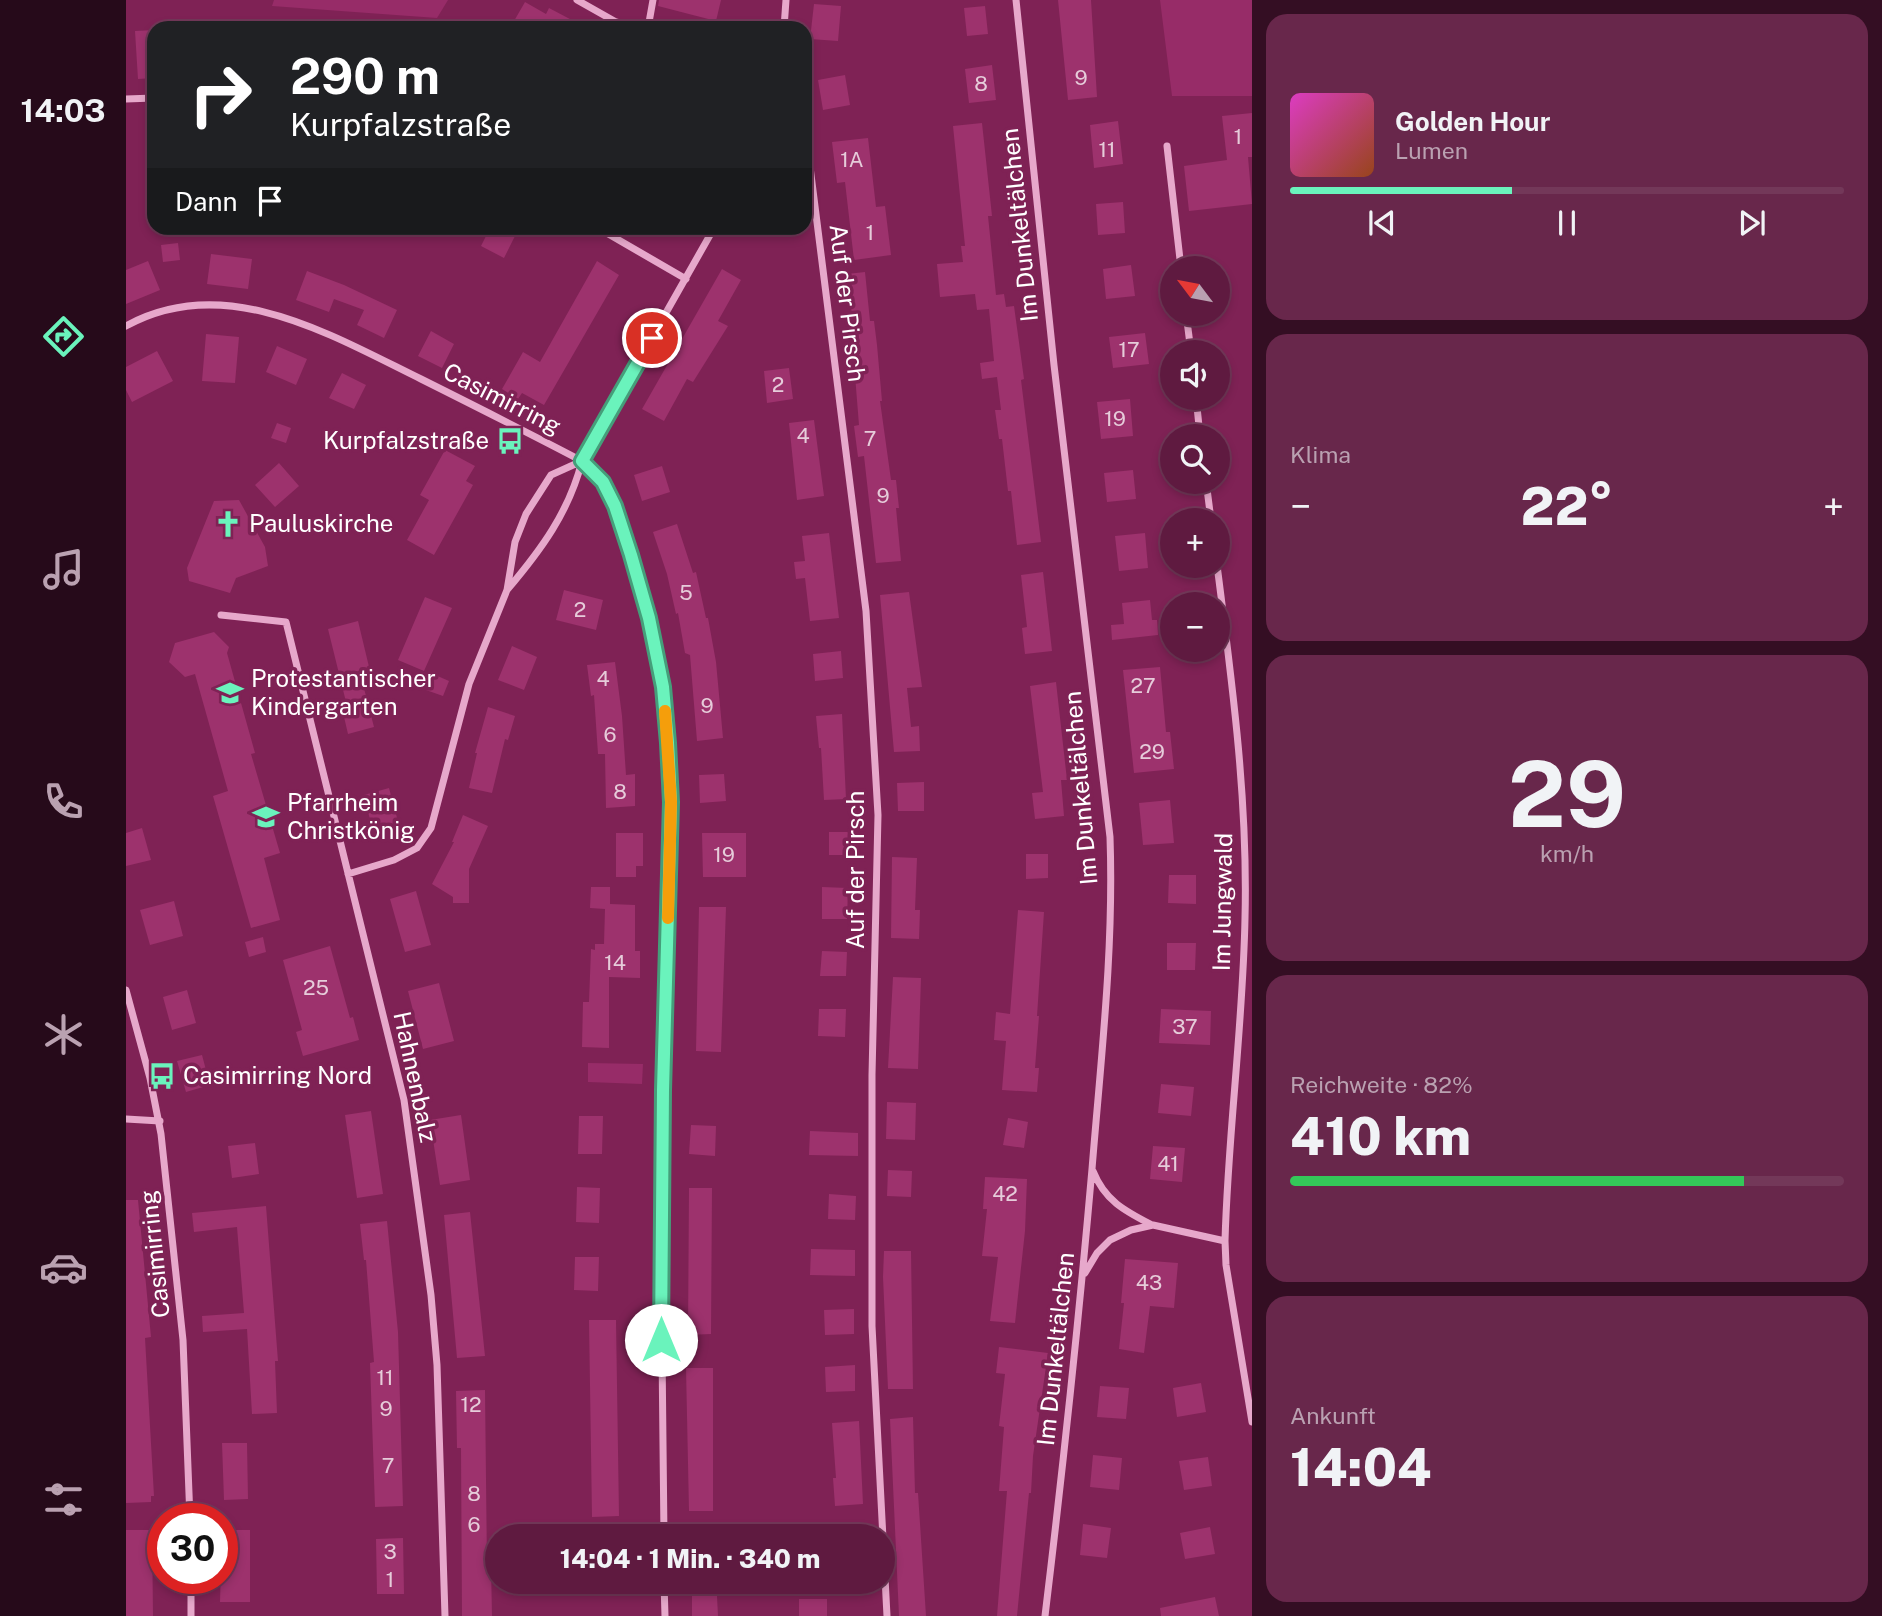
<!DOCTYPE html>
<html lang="de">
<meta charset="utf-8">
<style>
body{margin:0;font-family:"Public Sans",sans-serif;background:#68274b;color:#f1f3f6;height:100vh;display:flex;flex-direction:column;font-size:26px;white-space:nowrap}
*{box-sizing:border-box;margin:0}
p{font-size:23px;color:#baa1b1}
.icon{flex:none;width:38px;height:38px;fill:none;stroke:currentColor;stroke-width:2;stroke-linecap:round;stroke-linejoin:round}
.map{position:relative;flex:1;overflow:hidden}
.panel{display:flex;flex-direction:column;gap:14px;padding:14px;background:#340e23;width:630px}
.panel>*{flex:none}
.guide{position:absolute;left:21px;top:21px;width:665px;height:214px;border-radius:21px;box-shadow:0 4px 10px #0003,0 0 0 2px #733859;background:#202124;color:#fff;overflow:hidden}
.needle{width:46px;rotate:302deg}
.fabs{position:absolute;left:1034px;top:256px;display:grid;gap:14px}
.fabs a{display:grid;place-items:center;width:70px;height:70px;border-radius:50%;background:#5f1a40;box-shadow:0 4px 10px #0003,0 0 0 2px #733859;font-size:35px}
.speed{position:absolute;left:21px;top:1503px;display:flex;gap:14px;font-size:35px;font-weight:700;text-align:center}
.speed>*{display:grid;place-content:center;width:91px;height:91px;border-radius:50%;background:#5f1a40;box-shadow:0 4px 10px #0003,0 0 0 2px #733859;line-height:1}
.speed .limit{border:10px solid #d22;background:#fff;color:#111}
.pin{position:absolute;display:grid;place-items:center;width:60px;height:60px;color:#fff;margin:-30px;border:4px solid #fff;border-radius:50%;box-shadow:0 2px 7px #0007}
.me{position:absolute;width:77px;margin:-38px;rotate:0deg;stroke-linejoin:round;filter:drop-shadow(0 0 5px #0008)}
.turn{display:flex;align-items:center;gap:24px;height:147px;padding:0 28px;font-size:32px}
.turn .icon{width:91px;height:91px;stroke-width:2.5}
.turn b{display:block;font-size:49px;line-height:60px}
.then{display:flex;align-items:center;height:66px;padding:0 28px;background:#0003;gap:14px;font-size:26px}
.big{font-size:52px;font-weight:800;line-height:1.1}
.panel .card{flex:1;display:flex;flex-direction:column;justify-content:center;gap:10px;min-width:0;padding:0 24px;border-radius:21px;background:#68274b}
.panel .dial{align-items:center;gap:0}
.dial b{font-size:91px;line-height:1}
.song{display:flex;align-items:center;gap:21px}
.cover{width:84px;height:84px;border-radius:10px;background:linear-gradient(135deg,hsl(310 70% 55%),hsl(20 70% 35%))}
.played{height:7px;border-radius:4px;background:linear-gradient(90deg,#6af3bc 40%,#733859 40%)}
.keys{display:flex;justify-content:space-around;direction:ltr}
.heat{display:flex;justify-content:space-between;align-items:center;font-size:38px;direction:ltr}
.charge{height:10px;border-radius:5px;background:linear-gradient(90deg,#34c759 82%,#733859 0)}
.trip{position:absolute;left:359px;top:1524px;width:410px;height:70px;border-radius:35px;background:#5f1a40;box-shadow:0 4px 10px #0003,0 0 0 2px #733859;font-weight:800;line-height:70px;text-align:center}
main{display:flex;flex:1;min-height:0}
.dock{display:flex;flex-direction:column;width:126px;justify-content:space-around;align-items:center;background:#260a1a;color:#baa1b1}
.dock .icon{width:49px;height:49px}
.dock .active{color:#6af3bc}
.dock b{font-size:32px;color:#f1f3f6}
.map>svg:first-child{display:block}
.green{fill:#972c68}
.building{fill:#9d326d}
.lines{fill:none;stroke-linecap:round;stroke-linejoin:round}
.street{stroke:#e7a8cb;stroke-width:7}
.route-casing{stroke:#459e7a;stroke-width:18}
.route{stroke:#6af3bc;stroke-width:12}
.slow{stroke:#f59e0b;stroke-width:12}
.labels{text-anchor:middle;stroke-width:7;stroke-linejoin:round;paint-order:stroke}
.number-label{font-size:21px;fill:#e6ccda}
.street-label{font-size:24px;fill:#fff;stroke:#7f2255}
.poi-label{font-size:24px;fill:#fff;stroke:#7f2255;text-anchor:start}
</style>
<main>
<nav class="dock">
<b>14:03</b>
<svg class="icon active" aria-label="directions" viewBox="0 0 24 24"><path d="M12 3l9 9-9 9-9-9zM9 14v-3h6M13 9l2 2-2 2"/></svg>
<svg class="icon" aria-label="music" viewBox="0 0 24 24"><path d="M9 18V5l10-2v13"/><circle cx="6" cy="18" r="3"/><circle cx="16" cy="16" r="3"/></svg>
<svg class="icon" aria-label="phone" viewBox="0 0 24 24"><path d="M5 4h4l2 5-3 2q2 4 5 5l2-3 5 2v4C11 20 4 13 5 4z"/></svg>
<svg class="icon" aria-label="climate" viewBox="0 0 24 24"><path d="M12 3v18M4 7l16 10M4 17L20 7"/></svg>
<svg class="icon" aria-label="car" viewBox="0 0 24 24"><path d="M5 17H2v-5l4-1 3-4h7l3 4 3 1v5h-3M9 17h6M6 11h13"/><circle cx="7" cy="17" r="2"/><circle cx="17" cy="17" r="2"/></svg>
<svg class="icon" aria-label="filters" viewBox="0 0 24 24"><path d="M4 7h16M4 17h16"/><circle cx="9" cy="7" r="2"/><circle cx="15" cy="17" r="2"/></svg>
</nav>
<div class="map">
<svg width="1126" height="1616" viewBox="0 0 1126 1616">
<rect width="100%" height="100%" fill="#7f2255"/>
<path class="green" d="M148,0H322L311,18L146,6Z
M1034,0H1126V96H1046Z
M462,1063L517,1064L516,1084L462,1082Z"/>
<path class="building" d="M533,0H595L590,21L532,6Z
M932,0H965L971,97L942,100Z
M399,2L420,14L423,8L461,28H384Z
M688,4L715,6L712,41L684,39Z
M859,6L862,34L841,36L838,8Z
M28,30V78L12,79L9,31Z
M866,65L870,100L843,103L839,69Z
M719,75L724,105L697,110L692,80Z
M1126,113V157H1122L1126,204L1063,211L1058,166L1101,160L1096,116Z
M992,121L997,164L968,168L964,125Z
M856,123L866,216H862L870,295L878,294L880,307L888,306L898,379L895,380L915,542L891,545L885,491H882L876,439H873L869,410H875L871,377L856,379L854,363L868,361L863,309L851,310L849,294L814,297L811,264L837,262L835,246H839L827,126Z
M742,138L750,207L759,206L765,255L728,260L719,182L711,183L706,142Z
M997,202L999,233L972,235L970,204Z
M364,228H393L378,258L355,246Z
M52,243L54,260L37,262L35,245Z
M85,254L126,259L122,289L81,284Z
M22,261L34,290L0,304V270Z
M471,261L493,275L418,405L396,393L392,399L376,389L397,352L414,362Z
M1005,265L1009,296L980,299L977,269Z
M596,269L615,280L592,321L602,326L567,382L561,379L538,421L516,409Z
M181,271L218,285L271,310L258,338L231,325L238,310L208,299L203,312L170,300Z
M739,272L744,321H748L751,345L756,401H754L765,480H770L773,508H770L775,561L750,563L738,456L732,457L728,426L733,425L727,350H725L722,324L727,323L721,274Z
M305,331L328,344L316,368L292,356Z
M1019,333L1023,364L987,368L983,337Z
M80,334L113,337L109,383L76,381Z
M151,346L181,359L170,385L140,372Z
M31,351L47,381L6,402L0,390V367Z
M663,368L667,399L641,403L638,371Z
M216,373L240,385L228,409L203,398Z
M1004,399L1007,436L975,439L971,402Z
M688,420L698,496L671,500L663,423Z
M151,423L165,428L160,443L145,438Z
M319,450L349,466L340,481L347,485L308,555L281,540L303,500L294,495Z
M153,463L173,486L149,507L129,485Z
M536,466L544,492L516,501L508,475Z
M1007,470L1010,499L981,502L978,473Z
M113,500L139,547L142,566L110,578L104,593L63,581L61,568L88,501Z
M551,524L567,573L570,572L580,618H582L590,662L597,738L571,741L564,655L559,653L552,613L550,614L541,574L527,532Z
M703,533L713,618L684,621L679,578L670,579L668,562L679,561L676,536Z
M1019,533L1022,568L993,571L989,536Z
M917,572L926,651L899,654L896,628L901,627L895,575Z
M438,590L477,600L470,630L430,620Z
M783,592L796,687L781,688L785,727L793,726L794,751L768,752L754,595Z
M299,597L326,608L298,671L272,660Z
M1024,600L1026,620H1031L1032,635L986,640L985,625L998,624L996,603Z
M232,621L244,671L234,673L248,727L222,734L215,704L220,702L202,629Z
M88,632L103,647L101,653L129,753L125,754L154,853L138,858L154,920L125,928L87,796L102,791L69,674L59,677L43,662L49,643Z
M386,646L411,657L398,690L372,680Z
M715,651L717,678L689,681L687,654Z
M489,662L496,716L500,775L509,774V806L480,808L479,754H472L468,695L465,696L461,665Z
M1034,667L1040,732H1044L1048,769L1008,773L997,670Z
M307,674L323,681L317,696L300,690Z
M930,682L941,780H935L938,816L909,819L906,793L917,792L904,686Z
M362,707L389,716L382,740L379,739L366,793L343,788L351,753H349Z
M716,714L720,799L698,800L695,748H693L690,716Z
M598,774L600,801L574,803L573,775Z
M798,782V811H772L771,783Z
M263,788L274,829L248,836L238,795Z
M1044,800L1048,843L1017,845L1013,803Z
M337,815L362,826L343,869V903H327V897L306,884L328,842H326Z
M16,828L25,860L0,866V833Z
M703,832H727V855H703Z
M490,833H517V866H510V877H490Z
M576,833H620V877H577Z
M900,854H922V878L900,879Z
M766,857L791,858L789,910H794L793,939L765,938Z
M1043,875H1070V904L1042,903Z
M465,887H484V904L509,905V951H514V978L483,977V1048L456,1047L457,1002H463L465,949L469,950V944H478L479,909L464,908Z
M696,887L722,888L721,919H696Z
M290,891L305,945L279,952L264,899Z
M48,901L57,936L24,945L14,910Z
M573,907H600L595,1052L570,1051Z
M892,910L918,912L911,1016H913L909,1068H913L911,1092L876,1090L880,1041L868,1040L870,1012L884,1014Z
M137,937L140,952L123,957L119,942Z
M1041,943H1070L1069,970H1041Z
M204,946L224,1018L227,1017L233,1040L177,1056L170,1032L176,1030L157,960Z
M696,951L721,952L720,976H694Z
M767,977L795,978L792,1069L762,1068Z
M313,983L328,1041L297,1049L282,991Z
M61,990L70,1023L46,1030L37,997Z
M693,1009H720L719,1037L692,1036Z
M1035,1009L1085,1011L1084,1045L1033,1043Z
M76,1055L84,1085L60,1092L51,1061Z
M1035,1084L1068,1087L1065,1116L1032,1113Z
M761,1102L790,1103L789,1140L760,1139Z
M245,1111L257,1194L231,1198L219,1115Z
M335,1115L344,1180L314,1185L304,1120Z
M453,1116H477L476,1154H452Z
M882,1118L902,1122L898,1148L877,1145Z
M565,1125L590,1126L589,1156L563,1154Z
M684,1131L732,1133V1156L683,1155Z
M129,1143L133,1174L106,1178L102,1146Z
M1027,1146L1059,1148L1056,1182L1024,1179Z
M762,1170L786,1171L785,1197L761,1196Z
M859,1177L901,1179L899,1231L889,1323L864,1321L872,1257L856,1256L861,1209H857Z
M451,1187L474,1188L473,1223L450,1222Z
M563,1188H586L585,1334L562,1335Z
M703,1194L730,1196L729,1220L702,1219Z
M0,1200H12L25,1337L19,1338L28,1496H25V1502L0,1503Z
M140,1206L152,1361H149L151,1413L126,1414L121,1329L77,1332L76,1316L118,1313L111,1227L68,1232L66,1213Z
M344,1212L359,1356L331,1358L318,1215Z
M261,1221L272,1332L277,1506L249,1507L244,1363L248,1362L240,1260H238L234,1224Z
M685,1249L729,1250V1276L684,1275Z
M758,1251H785L787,1389H762L757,1277Z
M449,1257H473L472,1291L448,1290Z
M999,1259L1052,1263L1048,1308L1024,1306L1018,1353L993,1349L998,1303H995Z
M728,1309V1334L699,1335L698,1310Z
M463,1320H490L493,1516L466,1517Z
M873,1347L922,1353L907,1456L905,1493H903L891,1616H871L881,1491H873L878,1427L873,1426L879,1374L870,1373Z
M729,1365V1391L700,1392L699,1367Z
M560,1368H587V1511H563Z
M1075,1383L1080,1412L1051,1417L1047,1388Z
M974,1386L1003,1388L1000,1419L971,1417Z
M359,1390L361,1566H365L366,1616H336L335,1448H331L330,1391Z
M787,1417L789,1493H792L800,1616H773L764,1419Z
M733,1421L737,1504L709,1506L707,1478H710L706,1423Z
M96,1443H121L122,1499L98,1500Z
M967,1455L996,1458L993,1490L964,1487Z
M1082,1457L1086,1486L1058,1490L1053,1461Z
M957,1524L985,1528L981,1558L954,1555Z
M1084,1527L1089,1554L1059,1559L1054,1533Z
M0,1530H26L27,1616H0Z
M96,1530H124V1602H94Z
M277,1538L278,1594H251L250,1539Z
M566,1596H591L592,1616H566Z
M1089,1597L1093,1616H1035L1034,1608Z
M673,1599H701V1616H673Z"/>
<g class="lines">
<path class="street" d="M451,0L490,22L513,28
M890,0L928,365L984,837C988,948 975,1058 966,1169C953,1318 937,1467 919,1616
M522,28L527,0
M658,28L660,0
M0,99L28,98
M679,127L740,611L752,815L746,1075V1326L761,1616
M1041,146L1055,268
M472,228L560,279
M1060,313L1065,352
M0,326C99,271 205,335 295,379C349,406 403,433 456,461L477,482L489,506L505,555L523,618L536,687L542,743L545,802L535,1258L538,1536
M1070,397L1074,436
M1080,481L1085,520
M1091,565C1106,682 1122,800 1119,918C1117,1026 1102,1133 1099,1241
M381,590C415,550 443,512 456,461L588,228
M95,615L160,622L278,1100L305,1295L311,1365L319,1616
M222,874L268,860L291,848L305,828L343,684L381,590L389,542L400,514L425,475L456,461
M0,990L24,1078L35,1134L57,1340L64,1519
M0,1119L34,1121
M967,1171C979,1201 999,1211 1026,1225
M959,1273L971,1253L984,1240L1005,1230L1027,1225L1099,1241L1100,1265L1126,1422
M65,1578V1616
M538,1582L539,1616"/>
</g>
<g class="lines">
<defs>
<path id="route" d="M526,338L456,461L477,482L489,506L505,555L523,618L537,687L542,743L545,802L537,1090L535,1340"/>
</defs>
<use href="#route" class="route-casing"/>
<use href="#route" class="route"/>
<path class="slow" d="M539,711L545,802L542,918"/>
</g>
<defs>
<symbol id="bus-bare" viewBox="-9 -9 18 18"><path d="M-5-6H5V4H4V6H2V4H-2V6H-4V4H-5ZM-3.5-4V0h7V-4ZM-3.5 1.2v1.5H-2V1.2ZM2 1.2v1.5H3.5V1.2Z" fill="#6af3bc" stroke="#7f2255" stroke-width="2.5" paint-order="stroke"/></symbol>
<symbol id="church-bare" viewBox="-9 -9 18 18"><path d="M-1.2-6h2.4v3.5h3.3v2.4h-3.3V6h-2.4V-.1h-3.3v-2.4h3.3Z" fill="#6af3bc" stroke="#7f2255" stroke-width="2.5" paint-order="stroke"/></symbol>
<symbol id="school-bare" viewBox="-9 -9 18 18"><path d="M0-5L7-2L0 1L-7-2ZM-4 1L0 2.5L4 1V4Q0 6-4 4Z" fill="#6af3bc" stroke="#7f2255" stroke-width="2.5" paint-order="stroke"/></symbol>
</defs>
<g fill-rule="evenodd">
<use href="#bus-bare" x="365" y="422" width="38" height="38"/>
<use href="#church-bare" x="83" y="505" width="38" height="38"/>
<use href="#school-bare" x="85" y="674" width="38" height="38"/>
<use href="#school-bare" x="121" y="798" width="38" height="38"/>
<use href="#bus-bare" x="17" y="1057" width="38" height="38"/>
</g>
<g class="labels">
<g class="number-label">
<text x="955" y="85">9</text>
<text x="855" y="91">8</text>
<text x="1112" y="144">1</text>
<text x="981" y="157">11</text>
<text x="726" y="167">1A</text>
<text x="744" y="240">1</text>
<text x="1003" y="357">17</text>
<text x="652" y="392">2</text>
<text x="989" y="426">19</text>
<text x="677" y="443">4</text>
<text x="744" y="446">7</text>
<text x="757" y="503">9</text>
<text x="560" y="600">5</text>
<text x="454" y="617">2</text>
<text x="477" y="686">4</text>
<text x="1017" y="693">27</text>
<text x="581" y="713">9</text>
<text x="484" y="742">6</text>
<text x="1026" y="759">29</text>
<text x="494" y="799">8</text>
<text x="598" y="862">19</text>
<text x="489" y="970">14</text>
<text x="190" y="995">25</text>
<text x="1059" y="1034">37</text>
<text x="1042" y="1171">41</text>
<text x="879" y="1201">42</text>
<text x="1023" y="1290">43</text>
<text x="259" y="1385">11</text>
<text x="345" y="1412">12</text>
<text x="260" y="1416">9</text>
<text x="262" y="1473">7</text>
<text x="348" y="1501">8</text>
<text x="348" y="1532">6</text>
<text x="264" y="1559">3</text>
<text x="264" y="1587">1</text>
</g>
<g class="street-label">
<text transform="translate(894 225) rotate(-96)" y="8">Im Dunkeltälchen</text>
<text transform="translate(721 303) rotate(83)" y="8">Auf der Pirsch</text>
<text transform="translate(376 399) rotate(27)" y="8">Casimirring</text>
<text transform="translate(955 788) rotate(-95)" y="8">Im Dunkeltälchen</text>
<text transform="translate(730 870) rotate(-90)" y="8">Auf der Pirsch</text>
<text transform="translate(1097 902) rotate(-89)" y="8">Im Jungwald</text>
<text transform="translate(289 1077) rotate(78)" y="8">Hahnenbalz</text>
<text transform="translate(29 1254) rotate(-96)" y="8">Casimirring</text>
<text transform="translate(930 1349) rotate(-84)" y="8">Im Dunkeltälchen</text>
</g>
<g class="poi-label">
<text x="363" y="449" text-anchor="end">Kurpfalzstraße</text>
<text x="123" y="532">Pauluskirche</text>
<text x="125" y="687">Protestantischer<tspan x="125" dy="28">Kindergarten</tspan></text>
<text x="161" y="811">Pfarrheim<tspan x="161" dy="28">Christkönig</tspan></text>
<text x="57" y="1084">Casimirring Nord</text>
</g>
</g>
</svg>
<div class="fabs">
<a><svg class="needle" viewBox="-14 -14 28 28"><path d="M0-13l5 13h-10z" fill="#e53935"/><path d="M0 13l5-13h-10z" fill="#baa1b1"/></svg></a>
<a><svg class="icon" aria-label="sound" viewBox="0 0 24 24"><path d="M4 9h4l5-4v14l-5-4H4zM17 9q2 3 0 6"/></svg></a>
<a><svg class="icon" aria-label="search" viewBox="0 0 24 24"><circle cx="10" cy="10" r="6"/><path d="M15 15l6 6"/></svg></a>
<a>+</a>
<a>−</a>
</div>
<div class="speed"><div class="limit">30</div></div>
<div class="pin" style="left:526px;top:338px;background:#d93025"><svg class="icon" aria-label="arrive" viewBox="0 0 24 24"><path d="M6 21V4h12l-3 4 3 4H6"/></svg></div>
<svg class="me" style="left:535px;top:1340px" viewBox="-20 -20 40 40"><circle r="19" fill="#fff"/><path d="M0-13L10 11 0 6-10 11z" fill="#6af3bc"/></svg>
<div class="trip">14:04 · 1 Min. · 340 m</div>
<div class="guide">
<div class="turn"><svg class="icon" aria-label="right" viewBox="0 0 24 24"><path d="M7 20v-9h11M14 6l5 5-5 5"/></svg><div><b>290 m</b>Kurpfalzstraße</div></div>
<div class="then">Dann<svg class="icon" aria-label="arrive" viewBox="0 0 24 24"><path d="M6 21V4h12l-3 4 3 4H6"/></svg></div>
</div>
</div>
<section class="panel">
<div class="card">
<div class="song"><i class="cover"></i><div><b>Golden Hour</b><p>Lumen</p></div></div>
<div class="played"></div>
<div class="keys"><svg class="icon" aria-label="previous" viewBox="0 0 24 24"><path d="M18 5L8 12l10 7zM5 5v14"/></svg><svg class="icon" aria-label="pause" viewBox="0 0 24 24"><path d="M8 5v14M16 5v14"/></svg><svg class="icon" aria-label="next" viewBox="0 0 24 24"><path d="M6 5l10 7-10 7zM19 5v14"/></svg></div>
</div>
<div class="card"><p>Klima</p>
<div class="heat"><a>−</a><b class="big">22°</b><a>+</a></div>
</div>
<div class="card dial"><b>29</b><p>km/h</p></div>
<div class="card"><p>Reichweite · 82%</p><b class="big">410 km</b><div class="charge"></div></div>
<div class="card"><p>Ankunft</p><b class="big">14:04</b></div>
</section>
</main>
